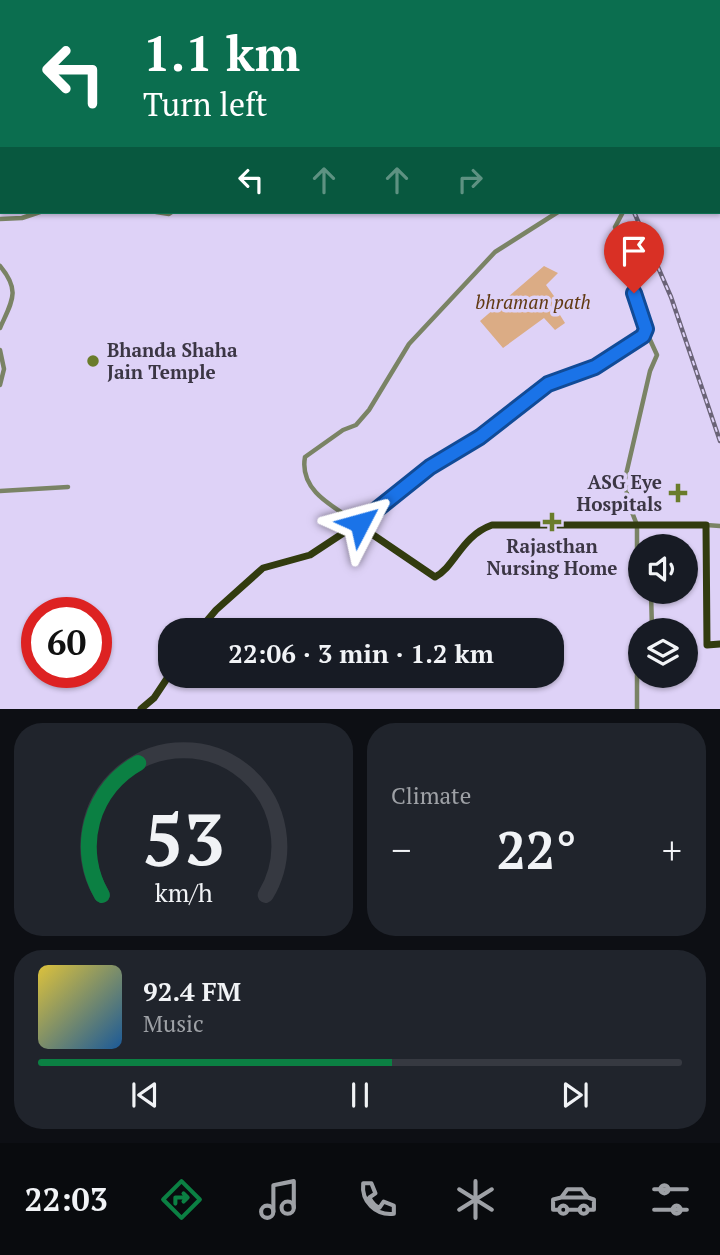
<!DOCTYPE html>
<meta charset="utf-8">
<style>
body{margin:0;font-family:"PT Serif",serif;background:#20242c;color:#f1f3f6;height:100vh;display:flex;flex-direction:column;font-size:26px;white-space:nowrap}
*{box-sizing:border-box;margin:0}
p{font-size:23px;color:#9ea1a6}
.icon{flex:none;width:38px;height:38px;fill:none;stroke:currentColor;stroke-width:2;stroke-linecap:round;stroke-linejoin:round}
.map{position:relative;height:709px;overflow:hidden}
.panel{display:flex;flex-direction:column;gap:14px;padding:14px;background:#0d0f14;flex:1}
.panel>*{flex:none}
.hud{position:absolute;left:0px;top:0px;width:721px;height:214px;box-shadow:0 2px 5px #0004;background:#0b6e4f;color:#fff;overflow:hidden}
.buttons{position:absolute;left:628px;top:534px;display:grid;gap:14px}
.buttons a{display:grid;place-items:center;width:70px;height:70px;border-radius:50%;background:#171b24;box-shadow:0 2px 5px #0004;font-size:35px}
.speed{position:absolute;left:21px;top:597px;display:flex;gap:14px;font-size:35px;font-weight:700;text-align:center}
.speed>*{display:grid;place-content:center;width:91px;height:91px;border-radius:50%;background:#171b24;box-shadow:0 2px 5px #0004;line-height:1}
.speed .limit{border:10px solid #d22;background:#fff;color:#111}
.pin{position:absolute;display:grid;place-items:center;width:60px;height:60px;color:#fff;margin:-72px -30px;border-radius:50% 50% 50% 0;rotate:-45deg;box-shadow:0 0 7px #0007}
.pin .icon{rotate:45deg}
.me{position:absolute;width:77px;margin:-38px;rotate:51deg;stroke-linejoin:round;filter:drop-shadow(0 0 5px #0008)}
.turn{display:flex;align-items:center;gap:24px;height:147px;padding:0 28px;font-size:32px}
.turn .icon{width:91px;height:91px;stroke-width:2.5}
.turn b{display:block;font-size:49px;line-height:60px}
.lanes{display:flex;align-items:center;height:66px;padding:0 28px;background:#0003;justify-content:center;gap:35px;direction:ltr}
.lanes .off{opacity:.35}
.big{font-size:52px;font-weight:700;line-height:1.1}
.panel .widget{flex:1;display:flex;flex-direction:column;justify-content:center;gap:10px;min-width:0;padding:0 24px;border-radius:28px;background:#20242c}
.panel .dial{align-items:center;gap:0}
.dial svg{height:182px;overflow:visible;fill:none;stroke:#363941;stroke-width:7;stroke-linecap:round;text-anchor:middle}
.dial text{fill:#f1f3f6;stroke:none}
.song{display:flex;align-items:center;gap:21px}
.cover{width:84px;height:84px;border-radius:10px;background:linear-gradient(135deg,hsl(50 70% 55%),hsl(210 70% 35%))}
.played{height:7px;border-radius:4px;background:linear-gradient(90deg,#0b8043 55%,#363941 55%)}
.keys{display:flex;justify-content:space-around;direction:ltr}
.heat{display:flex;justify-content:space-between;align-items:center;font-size:38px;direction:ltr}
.panel .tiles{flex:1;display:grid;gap:14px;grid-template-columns:1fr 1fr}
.widget:last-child{grid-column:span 2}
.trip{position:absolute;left:158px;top:618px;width:406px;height:70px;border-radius:28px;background:#171b24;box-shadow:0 2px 5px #0004;font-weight:700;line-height:70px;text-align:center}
.dock{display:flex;height:112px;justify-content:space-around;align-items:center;background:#090b0e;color:#9ea1a6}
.dock .icon{width:49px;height:49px}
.dock .active{color:#0b8043}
.dock b{font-size:32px;color:#f1f3f6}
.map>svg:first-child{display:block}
.green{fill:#dbac85}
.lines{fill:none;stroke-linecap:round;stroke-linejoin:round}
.tertiary{stroke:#7a8365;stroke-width:4.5}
.primary{stroke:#323b0f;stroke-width:7}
.rail-casing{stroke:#6a6377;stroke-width:4.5}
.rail{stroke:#ded2f7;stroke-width:2;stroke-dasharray:5;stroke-linecap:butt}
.route-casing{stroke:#114b97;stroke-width:18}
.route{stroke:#1a73e8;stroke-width:12}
.poi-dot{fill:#6a7c2b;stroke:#ded2f7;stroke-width:2.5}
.labels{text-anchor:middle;stroke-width:7;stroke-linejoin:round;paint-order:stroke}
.park-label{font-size:19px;font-style:italic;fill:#613912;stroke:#ded2f7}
.poi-label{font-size:19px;font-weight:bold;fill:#3b3644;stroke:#ded2f7;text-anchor:start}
</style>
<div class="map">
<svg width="720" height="709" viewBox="0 0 720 709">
<rect width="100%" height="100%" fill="#ded2f7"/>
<path class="green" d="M544,266L558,273L546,285L559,303L555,307L565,323L555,330L544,318L503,348L480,321Z"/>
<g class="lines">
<path class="tertiary" d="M59,0V2
M559,0V2
M568,0V2
M719,0L720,3
M0,62L2,61
M719,94L720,95
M719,188H720
M156,212L169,214L172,212
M623,212L615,227L629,264L636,300L646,331L657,355L650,371L625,479L628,502L637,525V583L640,586
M0,219L22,218L40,212
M0,266C21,291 12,301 0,328
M0,350L4,369L0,385
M0,491L68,487
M355,521C332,506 299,490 305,457L343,430L356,425L369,410L409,344L495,252L558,212
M360,522L396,496L430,467L480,437L548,384L599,365L645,332
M706,525L720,526
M651,592L652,630
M637,709V649L640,645"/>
<path class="primary" d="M358,520L360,525L357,527L354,524Z
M360,526L435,577C455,567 461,536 492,525H706L707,645L720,644
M199,630L216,610L263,568L310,555L354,526
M141,709L154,698L170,674"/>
<defs>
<path id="rail" d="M563,0V2
M634,212L671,297L720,441"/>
</defs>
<use href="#rail" class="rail-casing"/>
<use href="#rail" class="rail"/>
</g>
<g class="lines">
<defs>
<path id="route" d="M360,523L430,467L480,437L548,384L595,367L643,336L646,329L634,293"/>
</defs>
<use href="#route" class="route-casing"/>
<use href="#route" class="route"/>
</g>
<g class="poi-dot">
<circle cx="93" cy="361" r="7"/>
<path d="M674.5 482.5h7v7h7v7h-7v7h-7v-7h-7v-7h7z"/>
<path d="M548.5 511.5h7v7h7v7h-7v7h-7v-7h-7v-7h7z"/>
</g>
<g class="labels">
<g class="park-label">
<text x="533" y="309">bhraman path</text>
</g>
<g class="poi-label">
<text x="107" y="357">Bhanda Shaha<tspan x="107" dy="22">Jain Temple</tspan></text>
<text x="662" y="489" text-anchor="end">ASG Eye<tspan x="662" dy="22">Hospitals</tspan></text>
<text x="552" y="553" text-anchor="middle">Rajasthan<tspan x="552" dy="22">Nursing Home</tspan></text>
</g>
</g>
</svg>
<div class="buttons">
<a><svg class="icon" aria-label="sound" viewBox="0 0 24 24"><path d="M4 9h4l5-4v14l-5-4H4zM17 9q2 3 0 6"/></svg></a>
<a><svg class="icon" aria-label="layers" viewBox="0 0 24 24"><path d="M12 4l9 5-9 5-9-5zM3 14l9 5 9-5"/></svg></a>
</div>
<div class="speed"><div class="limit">60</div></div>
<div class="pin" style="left:634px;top:293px;background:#d93025"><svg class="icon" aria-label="arrive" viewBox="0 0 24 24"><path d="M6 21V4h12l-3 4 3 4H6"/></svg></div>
<svg class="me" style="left:360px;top:523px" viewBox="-20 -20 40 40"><path d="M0-17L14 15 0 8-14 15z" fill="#1a73e8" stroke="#fff" stroke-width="4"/></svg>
<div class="trip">22:06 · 3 min · 1.2 km</div>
<div class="hud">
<div class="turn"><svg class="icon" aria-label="left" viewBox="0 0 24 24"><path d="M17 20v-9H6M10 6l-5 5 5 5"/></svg><div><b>1.1 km</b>Turn left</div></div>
<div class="lanes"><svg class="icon" aria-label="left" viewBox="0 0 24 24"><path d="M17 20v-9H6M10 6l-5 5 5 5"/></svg><svg class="icon off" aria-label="ahead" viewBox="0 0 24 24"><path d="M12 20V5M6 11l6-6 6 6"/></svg><svg class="icon off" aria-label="ahead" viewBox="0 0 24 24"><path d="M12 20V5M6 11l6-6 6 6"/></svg><svg class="icon off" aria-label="right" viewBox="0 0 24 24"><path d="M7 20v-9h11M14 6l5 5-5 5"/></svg></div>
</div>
</div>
<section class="panel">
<div class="tiles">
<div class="widget dial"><svg viewBox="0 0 100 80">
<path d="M14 69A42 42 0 1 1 86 69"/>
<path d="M14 69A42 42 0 0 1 30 11" stroke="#0b8043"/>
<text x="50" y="56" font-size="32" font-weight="700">53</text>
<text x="50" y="72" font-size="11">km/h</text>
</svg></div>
<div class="widget"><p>Climate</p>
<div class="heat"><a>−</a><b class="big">22°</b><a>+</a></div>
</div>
<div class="widget">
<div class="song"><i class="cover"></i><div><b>92.4 FM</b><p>Music</p></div></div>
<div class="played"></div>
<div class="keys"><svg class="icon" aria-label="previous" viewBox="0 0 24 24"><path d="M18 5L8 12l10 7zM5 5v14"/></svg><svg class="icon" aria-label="pause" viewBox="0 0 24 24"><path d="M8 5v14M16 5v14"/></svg><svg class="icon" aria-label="next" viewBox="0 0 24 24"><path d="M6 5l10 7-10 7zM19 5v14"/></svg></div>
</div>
</div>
</section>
<nav class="dock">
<b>22:03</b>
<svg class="icon active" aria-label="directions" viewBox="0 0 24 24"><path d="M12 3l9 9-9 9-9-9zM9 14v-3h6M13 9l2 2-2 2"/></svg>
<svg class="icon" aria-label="music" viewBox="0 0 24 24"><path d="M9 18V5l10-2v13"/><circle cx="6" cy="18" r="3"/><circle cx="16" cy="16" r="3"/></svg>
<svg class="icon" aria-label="phone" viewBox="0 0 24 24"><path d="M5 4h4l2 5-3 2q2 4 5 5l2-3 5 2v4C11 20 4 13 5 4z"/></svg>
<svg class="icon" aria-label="climate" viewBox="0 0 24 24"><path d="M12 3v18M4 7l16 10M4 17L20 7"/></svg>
<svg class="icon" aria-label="car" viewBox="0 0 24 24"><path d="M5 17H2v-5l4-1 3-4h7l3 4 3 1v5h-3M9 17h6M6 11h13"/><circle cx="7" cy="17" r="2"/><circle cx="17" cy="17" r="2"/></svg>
<svg class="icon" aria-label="filters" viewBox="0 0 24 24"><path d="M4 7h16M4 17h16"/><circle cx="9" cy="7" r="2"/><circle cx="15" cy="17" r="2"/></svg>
</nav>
